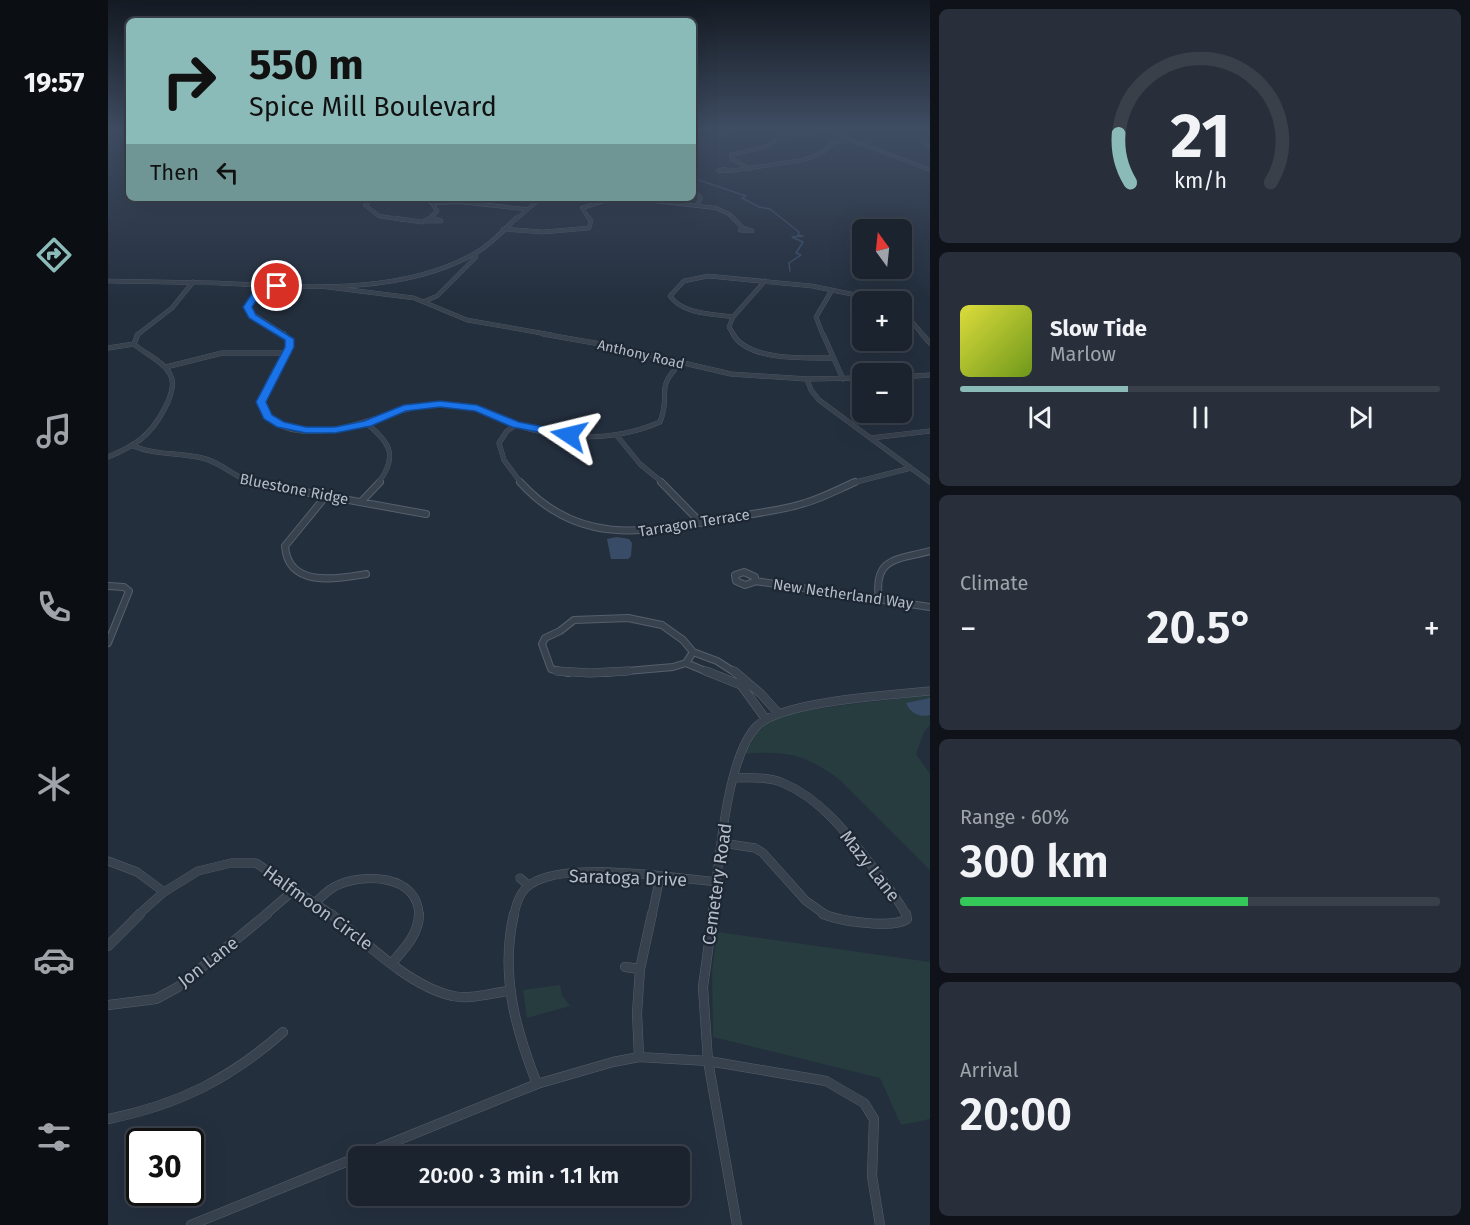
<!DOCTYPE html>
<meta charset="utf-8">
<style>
body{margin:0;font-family:"Fira Sans",sans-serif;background:#282f3a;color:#f1f3f6;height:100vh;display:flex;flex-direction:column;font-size:22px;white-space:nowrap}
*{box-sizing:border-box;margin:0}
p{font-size:20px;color:#a0a4aa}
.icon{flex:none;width:33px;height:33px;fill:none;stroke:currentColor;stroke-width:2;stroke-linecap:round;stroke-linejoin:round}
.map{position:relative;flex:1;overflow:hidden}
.details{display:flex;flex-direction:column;gap:9px;padding:9px;background:#0f1319;width:540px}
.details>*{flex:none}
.hud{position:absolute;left:18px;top:18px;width:570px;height:183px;border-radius:9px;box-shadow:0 6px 24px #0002,0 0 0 2px #39404a;background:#8bbbb9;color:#111;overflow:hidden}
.needle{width:39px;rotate:345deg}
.tools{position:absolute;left:744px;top:219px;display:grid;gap:12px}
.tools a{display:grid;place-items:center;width:60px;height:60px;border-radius:9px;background:#1b232e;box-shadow:0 6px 24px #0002,0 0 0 2px #39404a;font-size:30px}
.speed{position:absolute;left:18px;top:1128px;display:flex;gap:12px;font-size:30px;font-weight:700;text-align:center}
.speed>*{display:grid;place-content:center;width:78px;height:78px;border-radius:50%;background:#1b232e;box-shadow:0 6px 24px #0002,0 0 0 2px #39404a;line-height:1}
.speed .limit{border:3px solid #111;border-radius:9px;background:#fff;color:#111}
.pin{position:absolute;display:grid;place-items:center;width:51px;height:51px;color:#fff;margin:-26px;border:3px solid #fff;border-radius:50%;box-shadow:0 2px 6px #0007}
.me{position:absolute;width:66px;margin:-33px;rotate:280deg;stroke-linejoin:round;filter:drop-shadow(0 0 4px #0008)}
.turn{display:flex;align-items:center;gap:21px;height:126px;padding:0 24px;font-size:27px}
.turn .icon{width:78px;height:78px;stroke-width:2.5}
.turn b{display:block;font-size:42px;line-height:51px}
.then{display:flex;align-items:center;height:57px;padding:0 24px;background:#0003;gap:12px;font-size:22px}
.big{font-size:45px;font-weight:600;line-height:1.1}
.details .tile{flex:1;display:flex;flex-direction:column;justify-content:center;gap:9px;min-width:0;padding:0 21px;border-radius:9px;background:#282f3a}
.details .dial{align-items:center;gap:0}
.dial svg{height:156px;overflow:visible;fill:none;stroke:#39404a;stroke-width:7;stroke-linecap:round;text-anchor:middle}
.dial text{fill:#f1f3f6;stroke:none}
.song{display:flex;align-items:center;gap:18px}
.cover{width:72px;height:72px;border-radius:9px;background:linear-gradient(135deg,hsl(60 70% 55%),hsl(80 70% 35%))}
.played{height:6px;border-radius:3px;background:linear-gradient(90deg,#8bbbb9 35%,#39404a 35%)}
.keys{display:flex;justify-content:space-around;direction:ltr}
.heat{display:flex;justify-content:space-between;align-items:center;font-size:33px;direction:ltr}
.charge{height:9px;border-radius:4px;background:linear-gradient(90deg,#34c759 60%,#39404a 0)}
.trip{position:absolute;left:240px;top:1146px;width:342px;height:60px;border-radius:9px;background:#1b232e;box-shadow:0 6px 24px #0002,0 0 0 2px #39404a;font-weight:600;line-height:60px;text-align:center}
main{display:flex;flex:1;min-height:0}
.menu{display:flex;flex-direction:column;width:108px;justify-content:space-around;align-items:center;background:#0b0e12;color:#a0a4aa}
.menu .icon{width:42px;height:42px}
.menu .selected{color:#8bbbb9}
.menu b{font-size:27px;color:#f1f3f6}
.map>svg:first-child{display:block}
.green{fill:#263c3f}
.water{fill:#394c67}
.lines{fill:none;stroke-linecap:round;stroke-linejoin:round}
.stream{stroke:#394c67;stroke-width:1.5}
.minor-far5-casing{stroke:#565f6c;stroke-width:4}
.minor-far4-casing{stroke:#565f6c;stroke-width:4.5}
.minor-far3-casing{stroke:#565f6c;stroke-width:5}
.minor-far2-casing{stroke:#565f6c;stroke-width:8}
.minor-far1-casing{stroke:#565f6c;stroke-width:9}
.minor-casing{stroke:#565f6c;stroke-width:10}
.minor-far5{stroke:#38414e;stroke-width:3}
.minor-far4{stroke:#38414e;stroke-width:4}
.minor-far3{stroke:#38414e;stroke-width:4.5}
.minor-far2{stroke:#38414e;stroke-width:6}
.minor-far1{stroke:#38414e;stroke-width:8}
.minor{stroke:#38414e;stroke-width:9}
.route{fill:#1a73e8;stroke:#114b97;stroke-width:1.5}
.labels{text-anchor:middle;stroke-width:4.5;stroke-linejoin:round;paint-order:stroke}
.far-street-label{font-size:14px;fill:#b4bcc9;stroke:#1d2633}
.street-label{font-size:15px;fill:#b4bcc9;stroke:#1d2633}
.near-street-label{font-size:18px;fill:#b4bcc9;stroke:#1d2633}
</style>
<main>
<nav class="menu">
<b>19:57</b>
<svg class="icon selected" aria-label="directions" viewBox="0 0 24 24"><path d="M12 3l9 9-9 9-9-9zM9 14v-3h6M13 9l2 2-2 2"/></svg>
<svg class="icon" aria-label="music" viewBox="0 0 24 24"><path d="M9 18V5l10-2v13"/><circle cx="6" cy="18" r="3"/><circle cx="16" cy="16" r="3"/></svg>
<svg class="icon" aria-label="phone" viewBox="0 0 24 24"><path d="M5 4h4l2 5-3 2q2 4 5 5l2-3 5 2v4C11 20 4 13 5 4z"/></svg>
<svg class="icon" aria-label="climate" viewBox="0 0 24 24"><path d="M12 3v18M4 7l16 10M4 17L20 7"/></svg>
<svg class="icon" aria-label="car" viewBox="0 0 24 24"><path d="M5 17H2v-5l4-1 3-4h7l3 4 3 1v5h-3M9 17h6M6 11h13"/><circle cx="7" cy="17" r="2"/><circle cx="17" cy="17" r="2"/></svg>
<svg class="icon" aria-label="filters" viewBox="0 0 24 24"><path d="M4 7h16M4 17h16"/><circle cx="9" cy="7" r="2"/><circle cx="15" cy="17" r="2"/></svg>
</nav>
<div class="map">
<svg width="822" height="1225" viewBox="0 0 822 1225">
<rect width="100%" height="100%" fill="#242f3e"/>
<path class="green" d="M822,695V725L816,732L808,754L822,774V870L732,780C699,755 678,750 637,754L649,733L657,725L677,714L736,705Z
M609,932L822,962V1119L793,1125L772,1078L605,1037L604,972Z
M452,985L454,995L462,1006L419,1018L415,990Z"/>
<path class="water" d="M509,537L521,539L524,543L523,556L520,559H503L499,539Z
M822,698V715C812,718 802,713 798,703Z"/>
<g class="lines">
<path class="stream" d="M585,144L589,139H601L633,129
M585,178L638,196L634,198L651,207L662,209L691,232L690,235L695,236L684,237L695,242L688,253L693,255L681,263L682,271"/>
<defs>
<path id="minor-far5" d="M585,129H595
M719,131L822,170
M817,145L822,147
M616,169L622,171H610Z
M641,169L624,159L623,155L660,146L672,136L728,129
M622,171L695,160L714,153L724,143L742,139
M585,189L593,198L589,205
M266,198L257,205L271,216L297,220
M314,198L324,203L329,211L320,220
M519,198L608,208L621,214L627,220
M324,203L352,202L417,209
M323,218L329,220
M407,220L433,198
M482,220L474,208L505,198"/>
<path id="minor-far4" d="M286,218L314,222L322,218
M625,218L635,228
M317,221H333L324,218
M635,228L644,231L632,230Z
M395,229L435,232L481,228L483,221L481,218
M0,281C37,282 73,282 110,283C194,287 290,296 366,254C382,245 395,231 408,218
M153,285L140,305V311L177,335
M211,286L306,298L359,320L444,335
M317,301L329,296L368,257V253
M794,310L815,335
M625,317C605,314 574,314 562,296L576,281L600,276L704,286L782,302
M29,335L64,308L85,282
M626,335L621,327L625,317L657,281
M715,335L708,317L724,290"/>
<path id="minor-far3" d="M176,334L182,343C175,361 142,399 160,417C184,440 228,431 256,422C288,413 315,401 349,405C370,407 386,417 405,424C453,441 506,442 552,422C564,393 545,390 573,363
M435,334L498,345L623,374L699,379L754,378
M625,334C640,361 697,358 724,358
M715,334L735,379
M814,334L822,343
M0,348L26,344
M58,367L114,353H178
M794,377L822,375
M699,379L703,390L711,400L822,482
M259,424C283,443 290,457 270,483
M408,425L399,431L391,443L396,460L413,483
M510,437L532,464L555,483
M763,438L822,431
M25,446C49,456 74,452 98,459C117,465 129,480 149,483
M0,457C12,452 23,447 33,439C47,428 72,391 62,374C55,361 37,354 26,344L30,334
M744,483L803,468"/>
<path id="minor-far2" d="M141,482L318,514
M412,482C470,546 535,533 611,519C639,514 669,512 697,503C714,498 731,489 747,482
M553,482L593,523
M218,496L177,546C180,588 228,579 258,574
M253,502L272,482
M636,572L647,577L646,582L637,585L628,581L627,575Z
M647,581L822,607
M0,586L16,587L21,591L0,643
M771,599C765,557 789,560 822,551
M585,652L609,661L628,673
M578,663L602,673
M460,673L443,669L434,644L437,638L452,631L466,620L520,618L554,625L575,640L585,652L578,663L565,667L496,673"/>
<path id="minor-far1" d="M449,671L482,673L520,671
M598,671L633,685L657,718
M626,671L653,694L670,713
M625,778C642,778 659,776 675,783C716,800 744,840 770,874C780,887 791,900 798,915
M614,843L647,848L655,853L698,901L718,915
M0,861L29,872L56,892
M412,878L420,885
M208,902C213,897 219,891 226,887C254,872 310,874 311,915
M30,915L56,892L90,871L123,863H148L224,915
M157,915L186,890
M406,915C408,904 413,890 423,884C459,860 565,878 609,882
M544,915L552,877
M604,915C611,869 617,758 649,726C673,701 785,695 822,691"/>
<path id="minor" d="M223,914C256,941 302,987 345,996C362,1000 383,993 400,991
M406,914C392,974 407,1028 429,1084
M605,914L595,987L600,1061L629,1225
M715,914C731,921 784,929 799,919L798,914
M0,946L32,914
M284,963C296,949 311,934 311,914
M517,967L532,969
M0,1005L48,999L70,987L159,914
M531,1057L529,1013L532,969L544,914
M0,1119C70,1105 122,1079 175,1032
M251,1156L429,1084L505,1062L531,1057L600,1061L718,1081L756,1103L766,1119L764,1176L772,1225
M83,1225L250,1157"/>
</defs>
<use href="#minor-far5" class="minor-far5-casing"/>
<use href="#minor-far4" class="minor-far4-casing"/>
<use href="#minor-far3" class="minor-far3-casing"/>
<use href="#minor-far2" class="minor-far2-casing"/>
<use href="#minor-far1" class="minor-far1-casing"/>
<use href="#minor" class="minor-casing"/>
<use href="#minor-far5" class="minor-far5"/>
<use href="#minor-far4" class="minor-far4"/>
<use href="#minor-far3" class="minor-far3"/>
<use href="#minor-far2" class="minor-far2"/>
<use href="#minor-far1" class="minor-far1"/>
<use href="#minor" class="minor"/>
</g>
<linearGradient id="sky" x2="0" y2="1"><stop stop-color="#141a22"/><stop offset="0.43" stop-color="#3f4d63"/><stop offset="1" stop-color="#3f4d63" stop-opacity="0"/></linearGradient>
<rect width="822" height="300" fill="url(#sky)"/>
<path class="route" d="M151,283H169L173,286L169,288H156L144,307L148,315L186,339V347L158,402L164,415L176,422L198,427H227L256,421L296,405L332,401L369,405L411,422L461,432L466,435L461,438L404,427L367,411L332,407L298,411L263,426L227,433H198L169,427L156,419L148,402L177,347V340L141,318L135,307Z"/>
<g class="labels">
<g class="far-street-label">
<text transform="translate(533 354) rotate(13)" y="5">Anthony Road</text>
</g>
<g class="street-label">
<text transform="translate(186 489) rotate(11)" y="5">Bluestone Ridge</text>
<text transform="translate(586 523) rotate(-9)" y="5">Tarragon Terrace</text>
<text transform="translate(735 594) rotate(8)" y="5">New Netherland Way</text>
</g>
<g class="near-street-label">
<text transform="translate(762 866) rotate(52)" y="6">Mazy Lane</text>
<text transform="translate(520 878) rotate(2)" y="6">Saratoga Drive</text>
<text transform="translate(609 884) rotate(-82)" y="6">Cemetery Road</text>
<text transform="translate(210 908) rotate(36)" y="6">Halfmoon Circle</text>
<text transform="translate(100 962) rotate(-38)" y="6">Jon Lane</text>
</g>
</g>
</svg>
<div class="tools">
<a><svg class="needle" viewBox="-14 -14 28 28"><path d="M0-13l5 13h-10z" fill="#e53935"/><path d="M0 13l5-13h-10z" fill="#a0a4aa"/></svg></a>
<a>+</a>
<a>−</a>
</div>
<div class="speed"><div class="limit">30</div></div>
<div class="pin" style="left:169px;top:286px;background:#d93025"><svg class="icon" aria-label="arrive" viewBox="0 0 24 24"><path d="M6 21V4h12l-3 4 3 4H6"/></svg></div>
<svg class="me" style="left:461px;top:435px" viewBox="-20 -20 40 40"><path d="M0-17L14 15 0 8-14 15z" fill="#1a73e8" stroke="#fff" stroke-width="4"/></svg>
<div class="trip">20:00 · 3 min · 1.1 km</div>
<div class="hud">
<div class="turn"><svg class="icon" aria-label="right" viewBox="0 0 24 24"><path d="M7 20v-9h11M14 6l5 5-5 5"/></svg><div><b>550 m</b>Spice Mill Boulevard</div></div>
<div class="then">Then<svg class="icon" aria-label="left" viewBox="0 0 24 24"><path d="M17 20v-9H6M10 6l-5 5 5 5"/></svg></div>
</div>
</div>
<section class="details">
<div class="tile dial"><svg viewBox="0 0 100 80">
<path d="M14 69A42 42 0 1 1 86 69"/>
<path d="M14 69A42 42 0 0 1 8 44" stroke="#8bbbb9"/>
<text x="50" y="56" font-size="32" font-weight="700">21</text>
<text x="50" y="72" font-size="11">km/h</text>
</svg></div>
<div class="tile">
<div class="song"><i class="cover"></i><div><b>Slow Tide</b><p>Marlow</p></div></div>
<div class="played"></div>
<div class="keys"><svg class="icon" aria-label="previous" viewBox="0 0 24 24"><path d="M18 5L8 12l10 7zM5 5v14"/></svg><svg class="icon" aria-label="pause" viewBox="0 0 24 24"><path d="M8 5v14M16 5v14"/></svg><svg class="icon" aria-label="next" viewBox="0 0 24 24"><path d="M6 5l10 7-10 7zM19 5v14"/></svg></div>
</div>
<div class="tile"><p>Climate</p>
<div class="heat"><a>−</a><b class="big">20.5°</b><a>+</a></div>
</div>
<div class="tile"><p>Range · 60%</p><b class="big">300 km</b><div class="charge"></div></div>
<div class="tile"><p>Arrival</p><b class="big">20:00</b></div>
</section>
</main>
